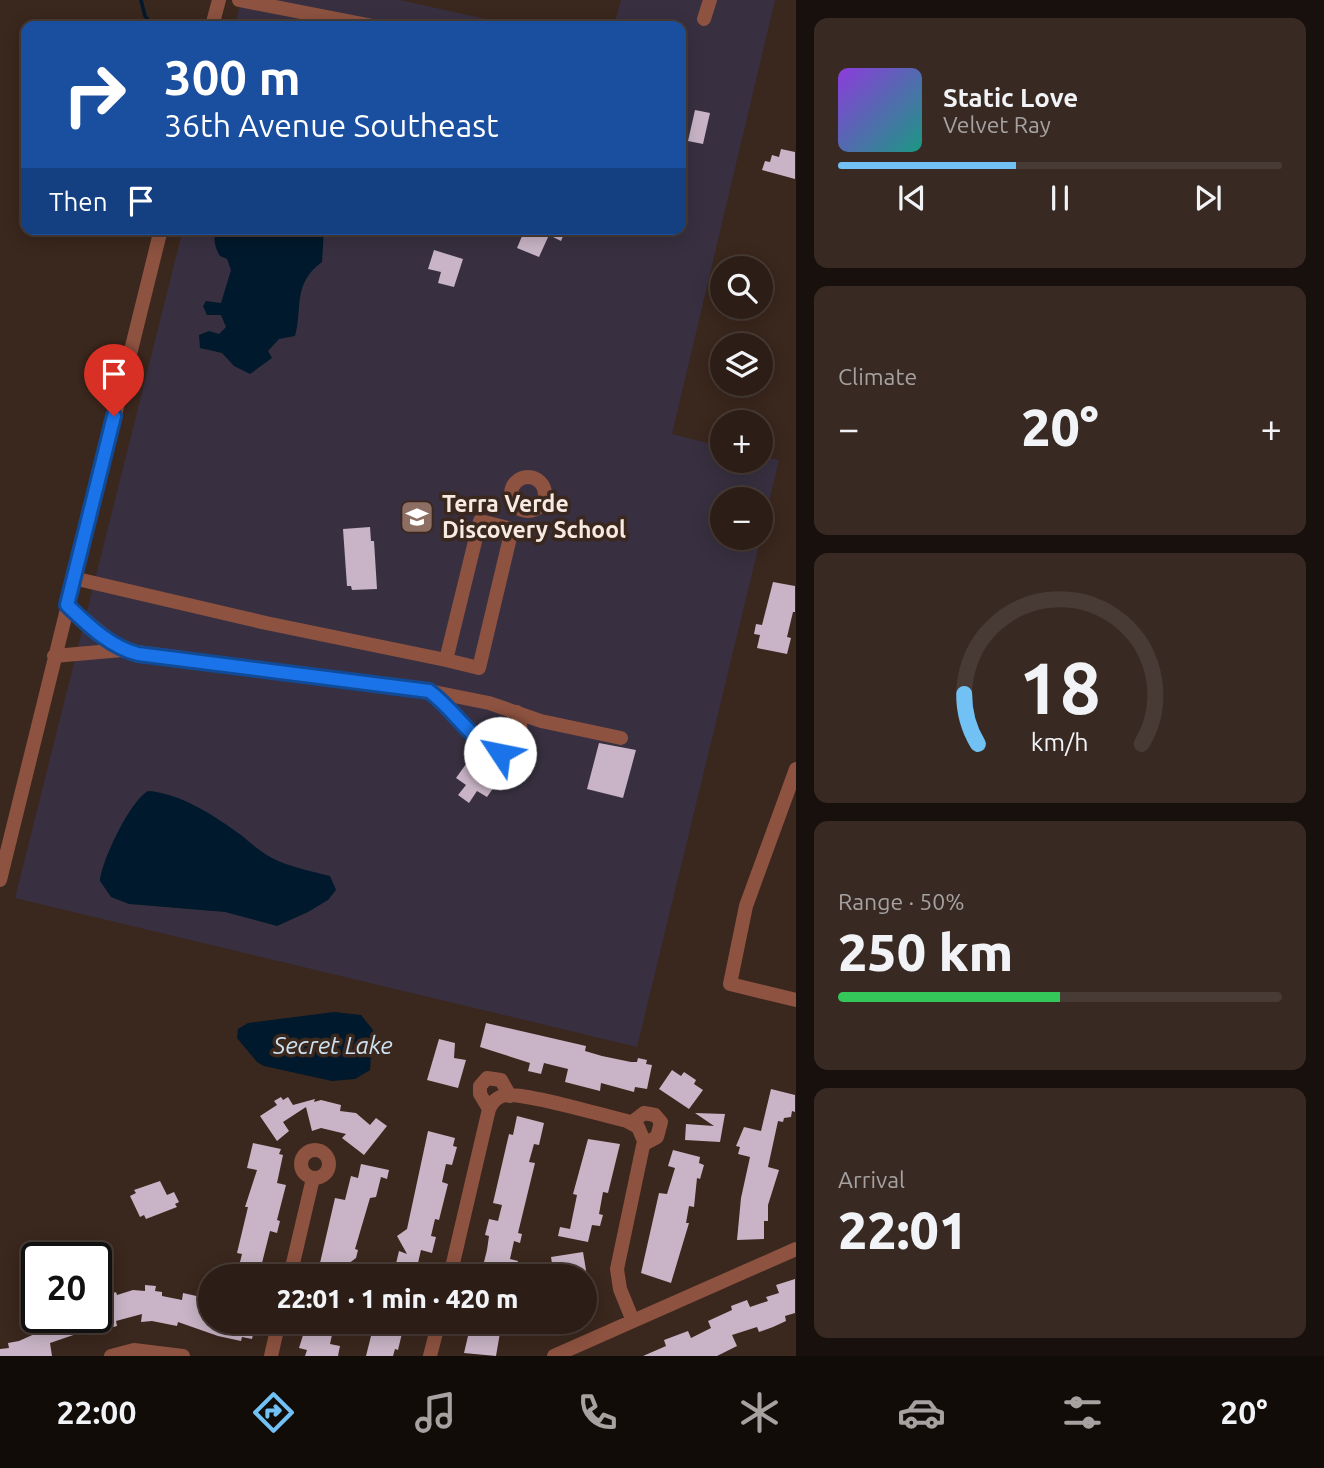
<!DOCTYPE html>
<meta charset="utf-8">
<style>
body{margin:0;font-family:Ubuntu,sans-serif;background:#382a23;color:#f1f3f6;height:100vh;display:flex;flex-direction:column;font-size:26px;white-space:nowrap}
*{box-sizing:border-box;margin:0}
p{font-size:23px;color:#a6a2a1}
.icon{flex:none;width:38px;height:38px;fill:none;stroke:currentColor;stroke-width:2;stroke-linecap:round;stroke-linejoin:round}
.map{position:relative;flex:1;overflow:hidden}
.drawer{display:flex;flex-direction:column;gap:18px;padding:18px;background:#18100c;width:528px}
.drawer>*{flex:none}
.guide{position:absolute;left:21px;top:21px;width:665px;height:214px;border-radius:14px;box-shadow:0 4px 18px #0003,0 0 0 2px #483b35;background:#1a4fa0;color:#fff;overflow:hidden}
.tools{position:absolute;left:710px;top:256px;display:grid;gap:14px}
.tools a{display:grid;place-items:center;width:63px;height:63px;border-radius:50%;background:#2c1d16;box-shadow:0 4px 18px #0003,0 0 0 2px #483b35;font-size:35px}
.speed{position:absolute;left:21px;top:1242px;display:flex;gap:14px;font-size:35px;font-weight:700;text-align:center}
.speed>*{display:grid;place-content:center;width:91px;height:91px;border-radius:50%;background:#2c1d16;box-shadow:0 4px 18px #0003,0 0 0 2px #483b35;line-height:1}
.speed .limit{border:4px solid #111;border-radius:10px;background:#fff;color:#111}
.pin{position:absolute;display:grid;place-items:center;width:60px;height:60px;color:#fff;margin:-72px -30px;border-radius:50% 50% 50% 0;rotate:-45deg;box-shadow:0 0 7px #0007}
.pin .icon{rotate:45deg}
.me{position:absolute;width:77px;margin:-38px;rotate:304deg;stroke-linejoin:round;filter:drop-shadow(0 0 5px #0008)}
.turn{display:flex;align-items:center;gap:24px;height:147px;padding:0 28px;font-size:32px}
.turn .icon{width:91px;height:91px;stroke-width:2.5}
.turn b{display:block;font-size:49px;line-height:60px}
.then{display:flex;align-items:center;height:66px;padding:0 28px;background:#0003;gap:14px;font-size:26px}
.big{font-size:52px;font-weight:800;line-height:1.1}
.drawer .tile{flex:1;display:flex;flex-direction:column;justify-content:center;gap:10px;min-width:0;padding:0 24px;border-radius:14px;background:#382a23}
.drawer .dial{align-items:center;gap:0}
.dial svg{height:182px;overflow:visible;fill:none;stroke:#483b35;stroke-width:7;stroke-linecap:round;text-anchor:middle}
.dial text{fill:#f1f3f6;stroke:none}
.song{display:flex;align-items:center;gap:21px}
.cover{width:84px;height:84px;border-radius:10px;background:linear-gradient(135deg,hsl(270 70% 55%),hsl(170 70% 35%))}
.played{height:7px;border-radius:4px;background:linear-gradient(90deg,#71c1f5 40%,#483b35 40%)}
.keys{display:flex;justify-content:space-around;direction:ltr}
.heat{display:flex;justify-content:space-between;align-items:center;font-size:38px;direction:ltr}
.charge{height:10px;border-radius:5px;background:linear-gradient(90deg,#34c759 50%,#483b35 0)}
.trip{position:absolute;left:198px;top:1264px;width:399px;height:70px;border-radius:35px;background:#2c1d16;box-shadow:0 4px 18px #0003,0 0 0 2px #483b35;font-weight:800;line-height:70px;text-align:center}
.menu{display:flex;height:112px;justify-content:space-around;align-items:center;background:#120c09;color:#a6a2a1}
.menu .icon{width:49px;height:49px}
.menu .active{color:#71c1f5}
.menu b{font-size:32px;color:#f1f3f6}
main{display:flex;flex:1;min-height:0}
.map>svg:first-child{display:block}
.education{fill:#383040}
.water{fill:#00192c}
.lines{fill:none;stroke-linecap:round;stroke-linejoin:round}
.stream{stroke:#00192c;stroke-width:3.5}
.building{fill:#c8b4c6}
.minor{stroke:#8d5240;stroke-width:14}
.route-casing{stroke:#114b97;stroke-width:18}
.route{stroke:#1a73e8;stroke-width:12}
.labels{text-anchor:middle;stroke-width:7;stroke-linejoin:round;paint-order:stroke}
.poi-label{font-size:23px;font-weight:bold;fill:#f6eae2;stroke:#3a271d;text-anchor:start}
.water-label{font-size:24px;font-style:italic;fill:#cce1f1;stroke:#3a271d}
</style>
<main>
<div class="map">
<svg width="796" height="1356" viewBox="0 0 796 1356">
<rect width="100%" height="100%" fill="#3a271d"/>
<path class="education" d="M241,0H400L517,26H235Z
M621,0H775L672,434L723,447V460H761V456L779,460L761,535V499H723V537H761L637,1047L15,898L183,229H681V26H614Z"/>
<path class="water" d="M217,229H324L322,262C292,284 303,308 295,336L279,339L268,351L272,358L250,374L234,366L222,353L200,348L199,335L209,331L219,334L226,327L221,315H207L203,306L206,301L221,303L231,270L227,259L220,256C215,248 212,238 217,229Z
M148,791C180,793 215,816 241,835C251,843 260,852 272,858C290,867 310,871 330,876L336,890L328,900L308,912L277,926L225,912L129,904L111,897L100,881C102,860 130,801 148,791Z
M334,1012L361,1015L373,1030L370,1070L355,1079L332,1081L264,1066L257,1062L237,1038L238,1029L248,1023Z"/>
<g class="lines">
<path class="stream" d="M141,0L145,16L153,26"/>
</g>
<path class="building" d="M695,110L710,113L703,144L688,141Z
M781,149L795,152V179L762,170L765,161L770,162L772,155L779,157Z
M525,229H566L561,241L549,235L539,257L517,248Z
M434,250L463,259L454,287L438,283L441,272L428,269Z
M717,306H755L752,318L717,309Z
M370,527L371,541H374L377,589L352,590L351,586H347L343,529Z
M773,582L795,586V612H793L787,637L791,638L787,654L757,648L760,635L754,634L756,624L762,625Z
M599,743L636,750L623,798L587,789Z
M466,764L472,768L475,765L489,775L486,781L494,787L487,797L477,791L469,803L458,795L466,785L456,778Z
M486,1023L586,1046L585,1051L602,1056L631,1062H637L638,1058L647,1060L646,1064L652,1065L647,1089L635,1087L634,1092L601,1083L600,1091L565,1082L568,1069L544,1063L541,1074L528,1071L530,1063L480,1047Z
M439,1039L455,1043L454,1058L466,1060L458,1088L427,1080Z
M672,1070L681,1076L684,1072L696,1080L694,1084L703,1090L689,1109L659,1089Z
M771,1089L795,1095V1112L792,1111L791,1117L784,1118L783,1122L778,1121L768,1167L779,1170L768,1205V1221H764V1239L737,1240L741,1198L750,1157L738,1154L740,1147L736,1146L744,1127L761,1131Z
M281,1097L283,1100L288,1097L293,1105L315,1099L314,1102L321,1100L341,1105L340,1111L356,1113L370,1125L376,1118L387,1126L364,1155L342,1138L346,1134L321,1128L312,1131L306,1107L283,1122L289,1131L277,1141L260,1116L277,1105L274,1101Z
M695,1113L725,1114L720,1142L685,1140L686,1124L714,1126Z
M517,1116L544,1123L539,1145L534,1144L529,1162L535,1163L518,1233L522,1234L520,1243L514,1241L510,1259L518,1261L514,1276H476L478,1265L483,1266L487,1250L489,1236L485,1235L489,1219L498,1221L502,1205L493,1203L509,1134L513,1135Z
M428,1131L455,1138L453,1146L457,1147L452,1165L446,1164L442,1182L448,1184L439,1220L435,1219L431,1236L436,1237L432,1253L421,1250L415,1276H393L399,1251L407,1254L397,1236L407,1229Z
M588,1139L620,1144L608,1193L603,1192L599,1214L603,1215L600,1226L592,1225L588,1242L558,1236L560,1227L570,1229L577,1195L573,1194Z
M253,1143L281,1149L279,1154L283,1155L277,1183L286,1185L277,1220L280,1221L277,1233L270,1231L262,1263L269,1265L267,1276L237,1274L242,1254L237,1253L248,1207H245L257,1170L247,1168Z
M673,1150L700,1157L699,1163L704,1165L700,1179L697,1178L694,1207L689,1206L686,1223H689L671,1283L641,1273L659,1193L667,1194L675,1168L668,1166Z
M361,1164L389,1170L387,1179L381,1177L376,1197L370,1198L355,1249L358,1250L356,1258L348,1264L346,1276H317L335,1198L345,1200L351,1176L358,1178Z
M160,1181L167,1195L174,1192L179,1202L175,1204L177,1207L146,1219L144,1215L140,1217L130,1196L136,1193L134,1190Z
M583,1252L587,1276H563L562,1268L553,1270L551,1257Z
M795,1279V1313L785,1316L786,1321L773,1327L759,1332L757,1327L732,1335L737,1346L717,1356H643L666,1346L664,1340L688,1331L691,1338L711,1328L708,1321L732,1310L731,1306L747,1300L750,1307L768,1301L766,1297L779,1293L776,1285Z
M145,1285L156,1286L155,1291L162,1292V1296L182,1300L183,1293L210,1299V1321H256L252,1339L242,1337L241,1341L218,1336L178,1322L177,1326L152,1321L141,1322L142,1314L116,1321L117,1326L98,1331L97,1327L50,1343L52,1356H0V1349L9,1348L8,1343L19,1341L59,1323L57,1318H99L96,1299L116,1292L117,1295L133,1290L145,1291Z
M316,1321H335L330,1344L340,1346L338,1356H305L307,1350L299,1348L304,1332L313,1334Z
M385,1321H410L408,1330L403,1329L398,1350L395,1349L393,1356H366L372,1332L383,1335Z
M464,1321H502L496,1356L464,1353L468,1336L461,1335Z"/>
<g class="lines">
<path class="minor" d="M239,0L373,26
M704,19L710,0
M212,26L219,0
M511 494a17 17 0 1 1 34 0a17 17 0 1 1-34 0Z
M73,578L266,623L446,660L480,521L512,529L479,668L446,660
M67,605L122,650
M54,656L122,650L429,691L489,703L541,721L621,738
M433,694C457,712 476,753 509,753C521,740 523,728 517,712
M796,769L746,906L730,984L796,1000
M0,880L161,229
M489,1109L480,1094V1086L487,1078L501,1080L510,1096
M631,1123L644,1113L655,1115L661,1122L657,1137L644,1144
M301 1164a14 14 0 1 1 28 0a14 14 0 1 1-28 0Z
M290,1276L313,1178
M450,1276L489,1109C493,1101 497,1097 506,1095C528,1093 601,1115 627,1121L638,1127L644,1141L617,1269L620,1289L633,1321
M111,1356L134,1350L183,1356
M271,1356L279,1321
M430,1356L439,1321
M554,1356L796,1249"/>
</g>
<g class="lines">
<defs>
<path id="route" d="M114,416L67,605C88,625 110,647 138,654L429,691C455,710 470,740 500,753"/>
</defs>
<use href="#route" class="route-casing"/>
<use href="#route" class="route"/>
</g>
<defs>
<symbol id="school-square" viewBox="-11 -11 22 22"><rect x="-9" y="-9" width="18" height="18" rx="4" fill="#8d6e63" stroke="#3a271d"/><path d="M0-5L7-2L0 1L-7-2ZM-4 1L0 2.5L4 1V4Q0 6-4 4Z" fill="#fff"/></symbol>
</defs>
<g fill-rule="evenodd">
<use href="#school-square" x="398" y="498" width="38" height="38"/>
</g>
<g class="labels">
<g class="poi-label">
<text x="442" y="512">Terra Verde<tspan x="442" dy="26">Discovery School</tspan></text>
</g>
<g class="water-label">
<text x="333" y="1054">Secret Lake</text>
</g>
</g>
</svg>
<div class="tools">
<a><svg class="icon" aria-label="search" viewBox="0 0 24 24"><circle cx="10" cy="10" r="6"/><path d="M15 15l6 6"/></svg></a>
<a><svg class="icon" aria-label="layers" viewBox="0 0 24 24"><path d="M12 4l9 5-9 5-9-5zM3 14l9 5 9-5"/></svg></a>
<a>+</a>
<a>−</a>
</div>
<div class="speed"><div class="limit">20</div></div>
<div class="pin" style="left:114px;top:416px;background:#d93025"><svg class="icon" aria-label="arrive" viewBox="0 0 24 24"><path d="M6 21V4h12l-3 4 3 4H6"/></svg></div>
<svg class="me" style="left:500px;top:753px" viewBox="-20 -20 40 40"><circle r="19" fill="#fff"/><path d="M0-13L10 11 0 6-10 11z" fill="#1a73e8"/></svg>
<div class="trip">22:01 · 1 min · 420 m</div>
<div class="guide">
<div class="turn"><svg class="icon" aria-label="right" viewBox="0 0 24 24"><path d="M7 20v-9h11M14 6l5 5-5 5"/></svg><div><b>300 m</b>36th Avenue Southeast</div></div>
<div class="then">Then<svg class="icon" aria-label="arrive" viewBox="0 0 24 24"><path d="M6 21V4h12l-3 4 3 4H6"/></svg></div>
</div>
</div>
<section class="drawer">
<div class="tile">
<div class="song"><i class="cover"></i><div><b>Static Love</b><p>Velvet Ray</p></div></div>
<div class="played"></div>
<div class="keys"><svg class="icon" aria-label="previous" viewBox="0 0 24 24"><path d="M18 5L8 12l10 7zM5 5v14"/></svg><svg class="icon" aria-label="pause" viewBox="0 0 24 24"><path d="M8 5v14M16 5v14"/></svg><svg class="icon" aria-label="next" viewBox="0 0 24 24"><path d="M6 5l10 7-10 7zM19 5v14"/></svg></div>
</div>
<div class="tile"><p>Climate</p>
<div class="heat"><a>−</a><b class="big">20°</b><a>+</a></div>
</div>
<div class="tile dial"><svg viewBox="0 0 100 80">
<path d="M14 69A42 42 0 1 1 86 69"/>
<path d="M14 69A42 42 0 0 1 8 47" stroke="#71c1f5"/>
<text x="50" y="56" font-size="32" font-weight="700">18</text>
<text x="50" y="72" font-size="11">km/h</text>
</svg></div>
<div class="tile"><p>Range · 50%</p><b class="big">250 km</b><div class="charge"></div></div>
<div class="tile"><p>Arrival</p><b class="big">22:01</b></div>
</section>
</main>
<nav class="menu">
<b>22:00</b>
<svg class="icon active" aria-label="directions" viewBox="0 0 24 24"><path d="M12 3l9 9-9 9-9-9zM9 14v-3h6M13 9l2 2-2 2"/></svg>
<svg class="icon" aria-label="music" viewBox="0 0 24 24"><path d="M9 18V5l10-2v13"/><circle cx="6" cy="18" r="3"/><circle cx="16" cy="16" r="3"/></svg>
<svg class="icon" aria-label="phone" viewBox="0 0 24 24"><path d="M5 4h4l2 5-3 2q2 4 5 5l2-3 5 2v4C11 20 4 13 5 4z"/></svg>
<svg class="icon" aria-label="climate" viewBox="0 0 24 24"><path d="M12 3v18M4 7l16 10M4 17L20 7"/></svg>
<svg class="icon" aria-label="car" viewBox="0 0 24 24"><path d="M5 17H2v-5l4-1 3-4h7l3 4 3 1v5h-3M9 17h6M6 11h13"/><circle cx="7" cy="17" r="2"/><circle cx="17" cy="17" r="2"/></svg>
<svg class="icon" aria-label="filters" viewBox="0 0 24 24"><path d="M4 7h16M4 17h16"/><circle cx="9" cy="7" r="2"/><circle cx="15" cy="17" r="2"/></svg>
<b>20°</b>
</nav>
